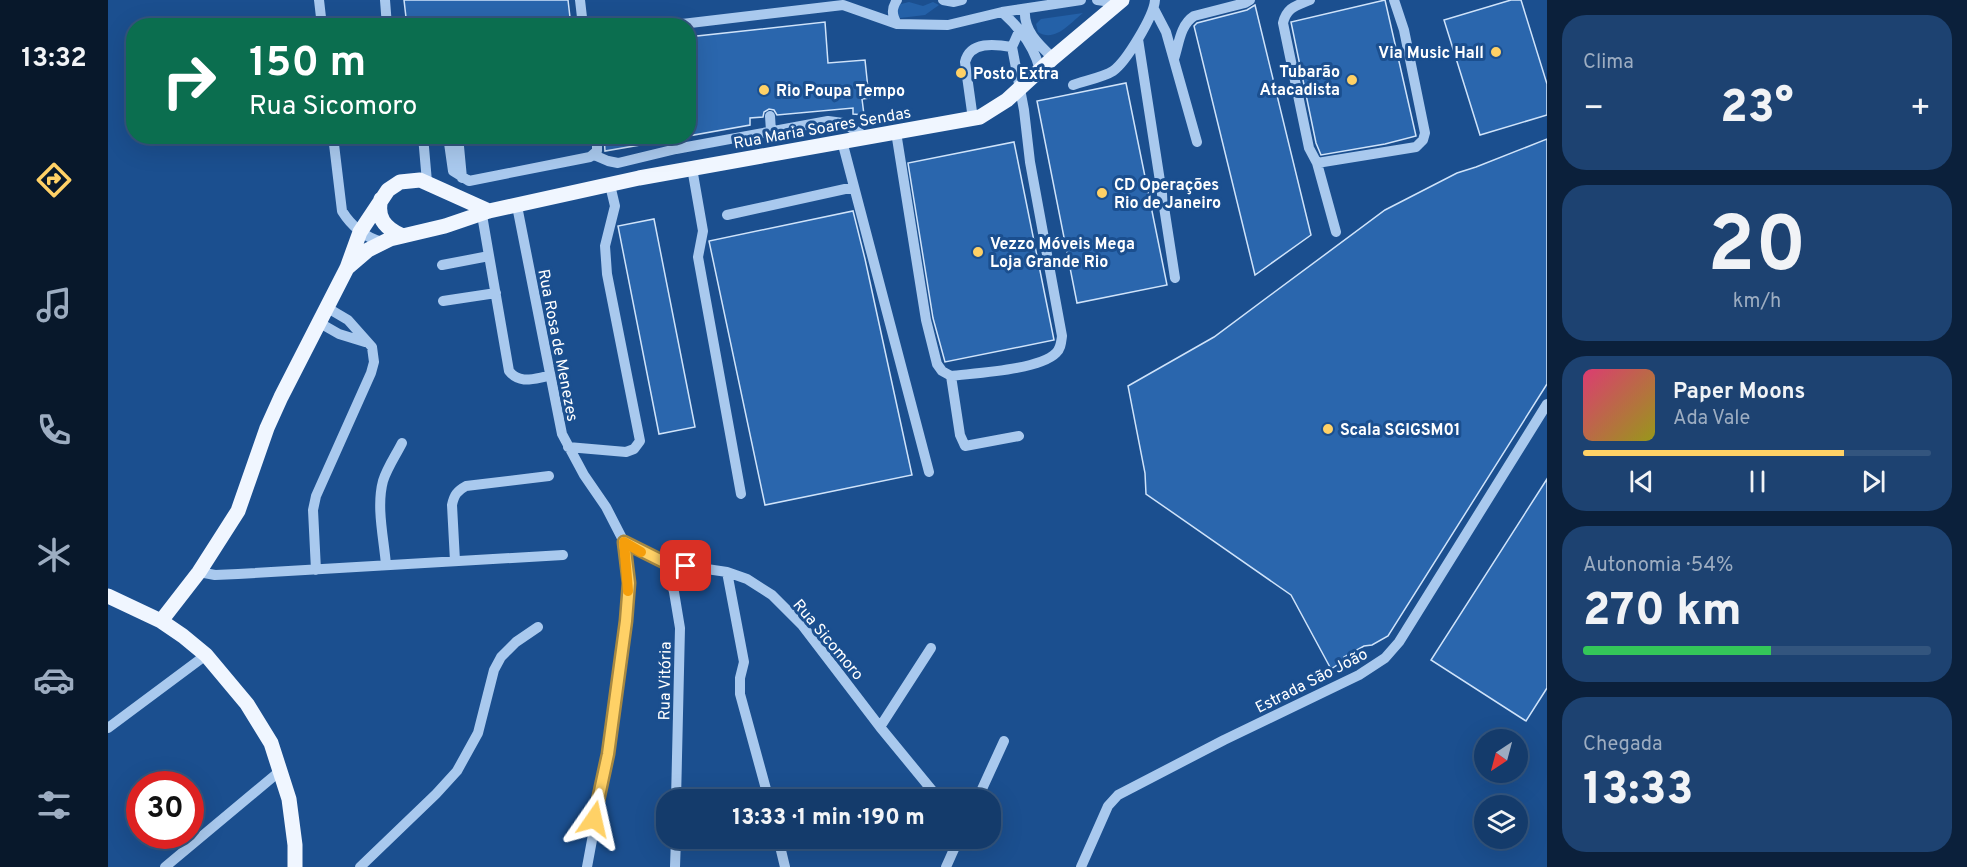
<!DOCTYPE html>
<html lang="pt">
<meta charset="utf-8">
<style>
body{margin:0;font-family:Overpass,sans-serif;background:#1d4271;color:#f1f3f6;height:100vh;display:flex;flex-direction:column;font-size:22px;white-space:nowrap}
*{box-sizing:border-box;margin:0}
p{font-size:20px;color:#9dadc1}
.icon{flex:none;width:33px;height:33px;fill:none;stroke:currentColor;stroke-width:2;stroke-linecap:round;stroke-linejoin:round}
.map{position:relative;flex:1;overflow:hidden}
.side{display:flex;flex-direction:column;gap:15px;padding:15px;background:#0b203b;width:420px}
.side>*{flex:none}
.top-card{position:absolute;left:18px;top:18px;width:570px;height:126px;border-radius:24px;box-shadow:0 6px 24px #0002,0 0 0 2px #33557e;background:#0b6e4f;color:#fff;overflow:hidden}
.needle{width:39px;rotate:216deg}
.tools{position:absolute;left:1366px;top:729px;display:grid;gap:12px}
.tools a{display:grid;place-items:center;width:54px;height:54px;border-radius:50%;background:#143b6b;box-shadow:0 6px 24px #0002,0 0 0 2px #33557e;font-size:30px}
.speed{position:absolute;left:18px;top:771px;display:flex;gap:12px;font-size:30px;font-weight:700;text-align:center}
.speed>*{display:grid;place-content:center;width:78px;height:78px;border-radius:50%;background:#143b6b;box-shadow:0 6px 24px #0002,0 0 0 2px #33557e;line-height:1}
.speed .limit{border:9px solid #d22;background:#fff;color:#111}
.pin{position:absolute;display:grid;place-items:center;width:51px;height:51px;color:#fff;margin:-26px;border-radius:12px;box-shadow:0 3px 9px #0006}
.me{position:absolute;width:66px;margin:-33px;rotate:11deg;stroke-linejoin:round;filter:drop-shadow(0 0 4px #0008)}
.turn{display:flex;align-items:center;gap:21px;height:126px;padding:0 24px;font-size:27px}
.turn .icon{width:78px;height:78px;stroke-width:2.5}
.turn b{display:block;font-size:42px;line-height:51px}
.big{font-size:45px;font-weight:800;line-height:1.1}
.side .widget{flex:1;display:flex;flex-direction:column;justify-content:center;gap:9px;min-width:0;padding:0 21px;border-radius:24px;background:#1d4271}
.side .dial{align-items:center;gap:0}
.dial b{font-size:78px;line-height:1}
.song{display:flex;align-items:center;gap:18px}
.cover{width:72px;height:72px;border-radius:9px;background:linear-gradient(135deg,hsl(340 70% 55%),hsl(60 70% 35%))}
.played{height:6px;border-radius:3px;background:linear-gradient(90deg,#ffd166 75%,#33557e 75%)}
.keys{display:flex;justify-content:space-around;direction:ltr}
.heat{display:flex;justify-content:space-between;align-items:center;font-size:33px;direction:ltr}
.charge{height:9px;border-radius:4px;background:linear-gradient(90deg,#34c759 54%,#33557e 0)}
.trip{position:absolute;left:548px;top:789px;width:345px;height:60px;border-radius:24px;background:#143b6b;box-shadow:0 6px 24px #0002,0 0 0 2px #33557e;font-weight:800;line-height:60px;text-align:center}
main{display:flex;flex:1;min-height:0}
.menu{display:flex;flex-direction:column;width:108px;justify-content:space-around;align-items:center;background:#08182b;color:#9dadc1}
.menu .icon{width:42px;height:42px}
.menu .selected{color:#ffd166}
.menu b{font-size:27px;color:#f1f3f6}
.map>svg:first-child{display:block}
.green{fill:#2461a8}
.building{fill:#2a66ad;stroke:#cfe3fa;stroke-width:1.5}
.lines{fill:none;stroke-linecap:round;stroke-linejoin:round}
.minor{stroke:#a9c9ee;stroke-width:10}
.major{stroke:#f0f6ff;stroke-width:15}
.route-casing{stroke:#a68842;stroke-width:15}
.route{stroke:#ffd166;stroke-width:10}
.slow{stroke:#f59e0b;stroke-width:10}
.poi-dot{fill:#ffd166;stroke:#1b4f8f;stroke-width:2}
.labels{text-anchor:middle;stroke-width:6;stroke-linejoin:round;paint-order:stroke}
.poi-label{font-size:16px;font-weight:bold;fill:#fff;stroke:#1b4f8f;text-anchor:start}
.street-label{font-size:16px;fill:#fff;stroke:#1b4f8f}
</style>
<main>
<nav class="menu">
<b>13:32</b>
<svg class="icon selected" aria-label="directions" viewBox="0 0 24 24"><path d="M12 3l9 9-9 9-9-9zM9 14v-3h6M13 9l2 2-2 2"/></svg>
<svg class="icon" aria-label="music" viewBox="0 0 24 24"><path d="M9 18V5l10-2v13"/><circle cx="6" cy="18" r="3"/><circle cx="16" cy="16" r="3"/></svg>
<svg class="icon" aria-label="phone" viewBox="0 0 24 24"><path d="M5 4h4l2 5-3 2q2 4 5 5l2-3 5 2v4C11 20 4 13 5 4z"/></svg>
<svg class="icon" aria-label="climate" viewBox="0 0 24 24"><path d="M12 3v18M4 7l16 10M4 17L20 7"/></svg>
<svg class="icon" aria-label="car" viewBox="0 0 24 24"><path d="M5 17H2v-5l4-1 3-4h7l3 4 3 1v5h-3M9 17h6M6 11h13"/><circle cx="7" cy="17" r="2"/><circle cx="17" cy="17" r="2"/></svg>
<svg class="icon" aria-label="filters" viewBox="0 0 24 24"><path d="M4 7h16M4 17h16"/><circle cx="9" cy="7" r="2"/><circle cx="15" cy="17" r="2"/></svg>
</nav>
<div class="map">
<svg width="1439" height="867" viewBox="0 0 1439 867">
<rect width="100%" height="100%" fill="#1b4f8f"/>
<path class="green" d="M801,2L815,6L825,2L831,5L817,15L792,18L787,9L789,5Z
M975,13C962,23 947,43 930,32L928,24L933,19Z"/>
<path class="building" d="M296,0H460L463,26H299Z
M1277,0L1308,136L1277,144L1213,155L1208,143L1183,22Z
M1403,0H1413L1439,84V115L1372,135L1336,20Z
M1147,5L1203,235L1147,275L1086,26L1089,23L1139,10Z
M717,22L720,63L757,60L761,98L754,99L756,115L745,114V108L669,115L666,110L661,109L656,112L655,117L642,118V125L580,136V37Z
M1018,83L1059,285L969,303L929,101Z
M496,136H549V142L497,151Z
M1439,139V384L1280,636L1264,645L1256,646L1236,657L1235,661L1223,669L1183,595L1038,494L1037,473L1020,386L1106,337L1277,210L1349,173L1368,167Z
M906,142L946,340L837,362L825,318L800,163Z
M745,211L757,259L804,475L657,505L601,241Z
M546,219L587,427L551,434L510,226Z
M1439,479V688L1418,721L1323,660Z"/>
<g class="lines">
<path class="minor" d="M211,0L214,26
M277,0L279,26
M472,0L475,26
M789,0C783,9 784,15 789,24
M835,0L846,2L854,0
M989,0L1011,3
M1202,0C1188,6 1179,7 1175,23L1201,148L1209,163
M917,9C915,30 930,44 945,58
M1046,9L1058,32L1089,142
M894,12C912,28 926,46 932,70
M557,26L735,5L789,24L840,25L894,12L973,0
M1030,39L1067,278
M1066,59C1071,44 1072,25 1086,16L1137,3L1142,0
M965,85C976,81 996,77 1005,71C1018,62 1046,16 1047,0
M662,116L663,131
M865,119L857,62C862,41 887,44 904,47
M788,132L818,320L829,364L834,371L843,376C867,373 931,370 948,353C953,348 953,343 954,336L922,162L916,110L904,47L912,29
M225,136L234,211C244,227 256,237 274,242
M315,136L319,182
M340,136L345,171L361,181L482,157L489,151V136
M350,136L354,178
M734,141L821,472
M486,155L500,161L510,163L568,149L720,121L735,123L758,137
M584,168L595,231L590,257L633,494
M409,206L454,434L476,475L498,507L516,542L521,583L500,754L479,867
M374,215L401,371C412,385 427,378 441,376
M619,215L746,187
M1228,232L1209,163L1308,147L1315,140L1317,133L1296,30L1286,0
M334,265L381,256
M335,301L388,293
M210,322L231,334L257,342
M843,376L852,435L857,446L911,436
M460,447L518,452L526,449L532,441L499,274L497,246L507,206L502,185
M516,542L558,563L619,572L639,579L664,595L694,625L772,727L832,800
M347,561L344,505C346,495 349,491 358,486L441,476
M558,563L566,592L572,628L568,800
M278,565C276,539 268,507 275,481C279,468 288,455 294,443
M208,570L205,510L208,496L263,373L266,362L264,347L240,320L218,307
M91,572L107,575L130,574L455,555
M619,572L636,662L632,678V694L661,800
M772,727L823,648
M0,728L98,655
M869,800L896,741
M670,838L677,867
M57,867L172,771
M252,867L328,794L349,771L370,733L386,670L393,657L408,642L430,627
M567,867L568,838
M838,867L851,838
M973,867L1000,806L1010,795L1116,740L1251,675L1277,658L1291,642L1439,404"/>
<path class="major" d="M273,199C268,217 277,228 293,235
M239,268L260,250L282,239L337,226L381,211L531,178L872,117L899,100L945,58L1014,0
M0,596L53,621L75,636L98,655L139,704L163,743L181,799L187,845V867
M53,621L91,572L130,511L159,428L173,397L239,268L252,232L280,190L292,182L312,180L381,211"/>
</g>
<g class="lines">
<defs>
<path id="route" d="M486,819L500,754L518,621L521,583L516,542L558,563L578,566"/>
</defs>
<use href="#route" class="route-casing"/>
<use href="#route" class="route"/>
<path class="slow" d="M520,591L516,542L533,552"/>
</g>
<g class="poi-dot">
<circle cx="1388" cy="52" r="6"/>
<circle cx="853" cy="73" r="6"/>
<circle cx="1244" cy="80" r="6"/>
<circle cx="656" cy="90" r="6"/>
<circle cx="994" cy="193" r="6"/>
<circle cx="870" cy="252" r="6"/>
<circle cx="1220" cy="429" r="6"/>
</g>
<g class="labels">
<g class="poi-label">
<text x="1376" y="58" text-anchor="end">Via Music Hall</text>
<text x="1232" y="77" text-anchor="end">Tubarão<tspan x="1232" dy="18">Atacadista</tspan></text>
<text x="865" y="79">Posto Extra</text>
<text x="668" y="96">Rio Poupa Tempo</text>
<text x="1006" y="190">CD Operações<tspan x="1006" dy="18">Rio de Janeiro</tspan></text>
<text x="882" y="249">Vezzo Móveis Mega<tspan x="882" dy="18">Loja Grande Rio</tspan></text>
<text x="1232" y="435">Scala SGIGSM01</text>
</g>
<g class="street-label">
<text transform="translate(714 127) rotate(-10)" y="6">Rua Maria Soares Sendas</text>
<text transform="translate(451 345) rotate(79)" y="6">Rua Rosa de Menezes</text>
<text transform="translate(721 639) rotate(50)" y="6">Rua Sicomoro</text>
<text transform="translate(1203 680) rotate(-27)" y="6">Estrada São João</text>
<text transform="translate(556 681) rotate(-89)" y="6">Rua Vitória</text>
</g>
</g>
</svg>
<div class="tools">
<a><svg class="needle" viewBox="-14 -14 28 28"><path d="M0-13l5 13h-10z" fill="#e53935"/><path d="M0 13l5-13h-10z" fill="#9dadc1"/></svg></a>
<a><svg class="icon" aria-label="layers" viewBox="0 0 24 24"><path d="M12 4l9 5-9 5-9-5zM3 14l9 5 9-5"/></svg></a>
</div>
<div class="speed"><div class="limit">30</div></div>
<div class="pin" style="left:578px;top:566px;background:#d93025"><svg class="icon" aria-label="arrive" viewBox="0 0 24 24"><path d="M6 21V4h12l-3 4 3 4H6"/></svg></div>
<svg class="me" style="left:486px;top:819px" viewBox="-20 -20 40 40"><path d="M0-17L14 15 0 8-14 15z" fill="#ffd166" stroke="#fff" stroke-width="4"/></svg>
<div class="trip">13:33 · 1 min · 190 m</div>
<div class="top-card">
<div class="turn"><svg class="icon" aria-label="right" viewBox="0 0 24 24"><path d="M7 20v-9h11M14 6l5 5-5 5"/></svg><div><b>150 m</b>Rua Sicomoro</div></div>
</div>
</div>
<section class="side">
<div class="widget"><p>Clima</p>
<div class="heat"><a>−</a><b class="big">23°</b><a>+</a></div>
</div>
<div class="widget dial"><b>20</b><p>km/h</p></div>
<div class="widget">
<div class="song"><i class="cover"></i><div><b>Paper Moons</b><p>Ada Vale</p></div></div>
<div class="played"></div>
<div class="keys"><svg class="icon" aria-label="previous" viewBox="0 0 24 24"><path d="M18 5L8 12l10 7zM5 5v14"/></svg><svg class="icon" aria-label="pause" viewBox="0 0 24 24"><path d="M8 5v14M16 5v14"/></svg><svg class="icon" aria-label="next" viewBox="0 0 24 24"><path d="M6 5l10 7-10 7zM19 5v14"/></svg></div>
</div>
<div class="widget"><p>Autonomia · 54%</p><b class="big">270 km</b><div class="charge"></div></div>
<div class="widget"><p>Chegada</p><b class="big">13:33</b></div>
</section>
</main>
